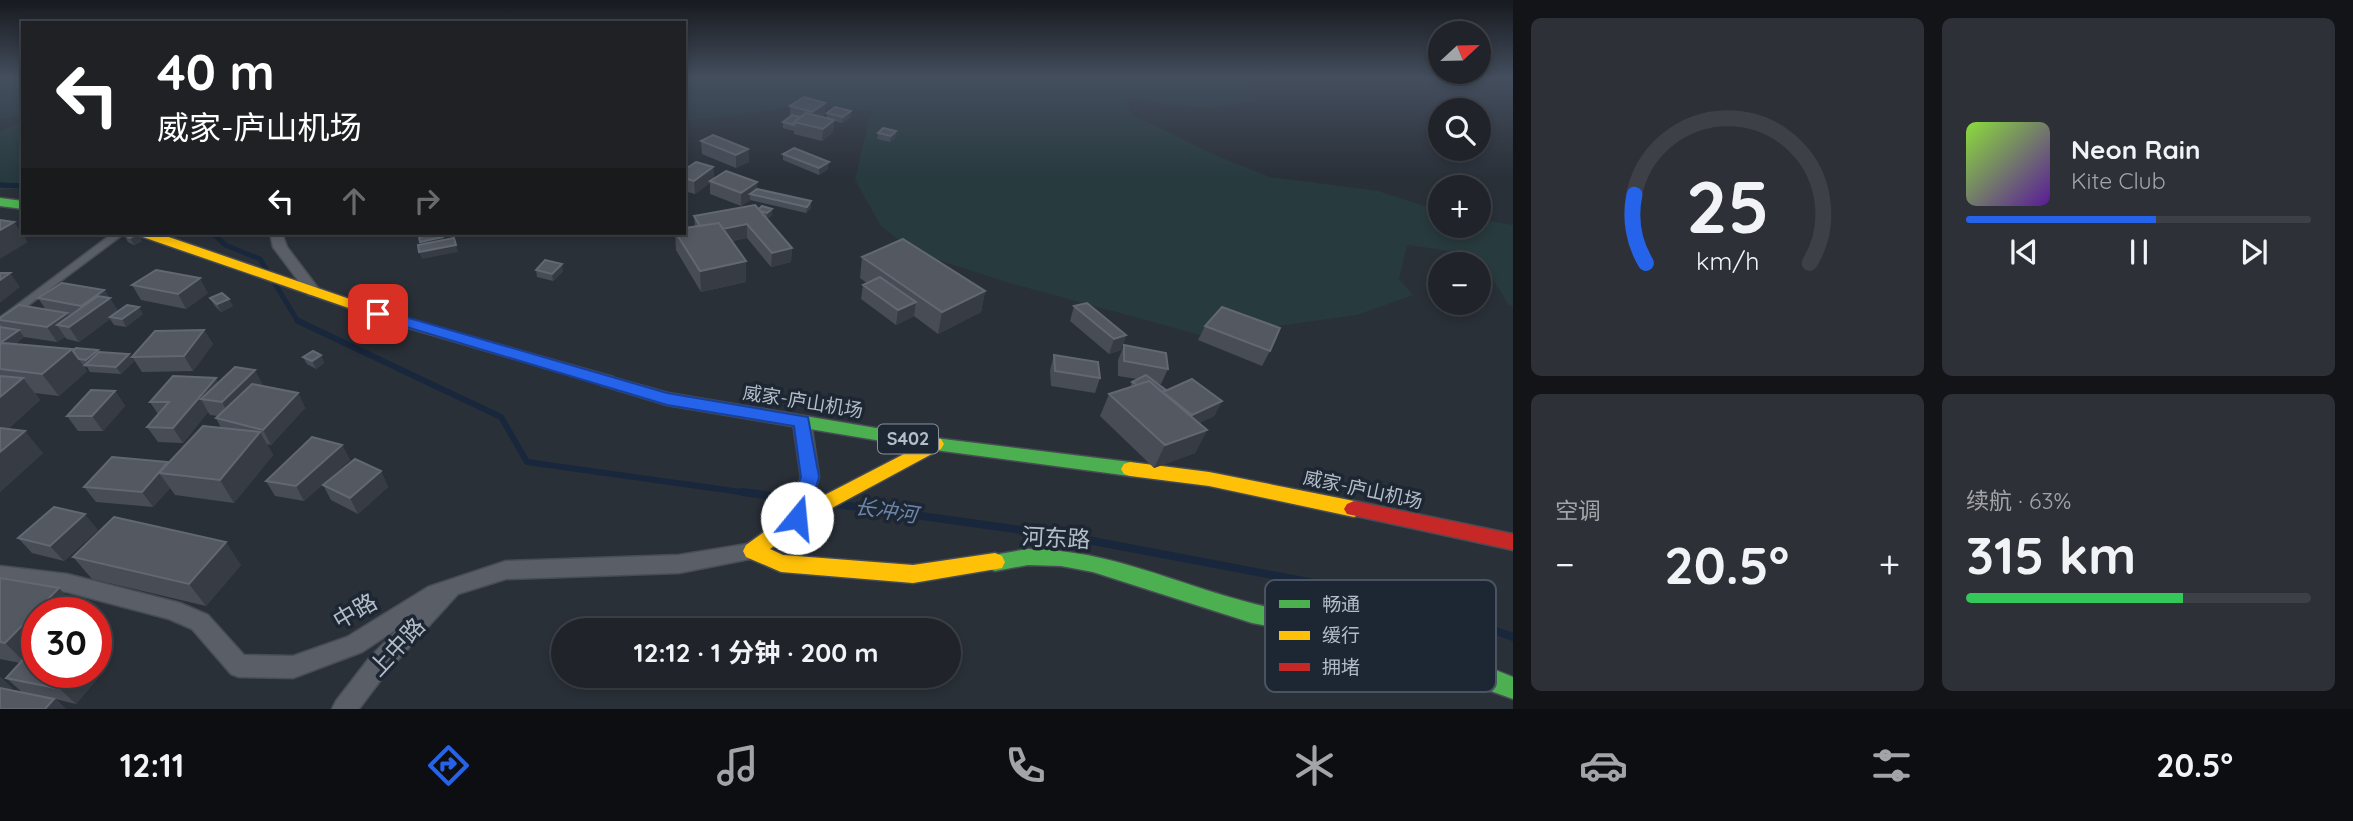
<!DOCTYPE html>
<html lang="zh">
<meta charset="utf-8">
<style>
body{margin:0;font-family:Quicksand,"Noto Sans SC",sans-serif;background:#2d3036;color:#f1f3f6;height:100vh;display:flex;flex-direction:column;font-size:26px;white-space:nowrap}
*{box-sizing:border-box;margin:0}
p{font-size:23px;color:#a2a4a8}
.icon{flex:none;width:38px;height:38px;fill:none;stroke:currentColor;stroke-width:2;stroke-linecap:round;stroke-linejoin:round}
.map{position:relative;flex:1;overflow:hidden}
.side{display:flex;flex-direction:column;gap:18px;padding:18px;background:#121417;width:840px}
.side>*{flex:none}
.guide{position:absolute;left:21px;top:21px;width:665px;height:214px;border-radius:0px;box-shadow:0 4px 10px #0003,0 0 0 2px #3d4147;background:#202124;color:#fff;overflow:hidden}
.needle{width:46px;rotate:68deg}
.buttons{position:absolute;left:1428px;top:21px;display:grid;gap:14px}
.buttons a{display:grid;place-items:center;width:63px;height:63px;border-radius:50%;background:#20242a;box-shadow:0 4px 10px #0003,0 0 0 2px #3d4147;font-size:35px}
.speed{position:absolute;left:21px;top:597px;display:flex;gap:14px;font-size:35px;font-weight:700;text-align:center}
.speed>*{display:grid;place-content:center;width:91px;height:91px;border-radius:50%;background:#20242a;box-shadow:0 4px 10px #0003,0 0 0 2px #3d4147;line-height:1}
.speed .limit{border:10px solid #d22;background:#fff;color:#111}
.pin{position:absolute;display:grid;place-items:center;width:60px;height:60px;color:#fff;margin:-30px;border-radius:14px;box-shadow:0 4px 10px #0006}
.me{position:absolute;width:77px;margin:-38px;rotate:17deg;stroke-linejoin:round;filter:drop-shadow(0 0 5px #0008)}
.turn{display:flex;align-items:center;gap:24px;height:147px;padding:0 21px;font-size:32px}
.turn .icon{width:91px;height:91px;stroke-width:2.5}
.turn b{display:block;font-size:49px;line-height:60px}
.lanes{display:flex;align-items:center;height:66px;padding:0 21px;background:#0003;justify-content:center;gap:35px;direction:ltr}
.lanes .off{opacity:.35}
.big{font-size:52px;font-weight:700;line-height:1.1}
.side .widget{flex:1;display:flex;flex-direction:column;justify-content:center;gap:10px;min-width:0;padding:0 24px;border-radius:10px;background:#2d3036}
.side .dial{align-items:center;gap:0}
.dial svg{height:182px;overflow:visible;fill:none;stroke:#3d4147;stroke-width:7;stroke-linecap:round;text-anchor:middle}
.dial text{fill:#f1f3f6;stroke:none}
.song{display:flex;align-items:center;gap:21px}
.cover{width:84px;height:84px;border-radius:10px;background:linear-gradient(135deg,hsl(90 70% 55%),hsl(270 70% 35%))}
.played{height:7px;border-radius:4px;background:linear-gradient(90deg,#2563eb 55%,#3d4147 55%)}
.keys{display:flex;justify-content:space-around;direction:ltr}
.heat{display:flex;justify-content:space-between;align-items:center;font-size:38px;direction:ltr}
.charge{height:10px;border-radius:5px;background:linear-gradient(90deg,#34c759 63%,#3d4147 0)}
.side .tiles{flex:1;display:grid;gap:18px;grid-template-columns:repeat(2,1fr)}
.trip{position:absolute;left:551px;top:618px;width:410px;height:70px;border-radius:35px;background:#20242a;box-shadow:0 4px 10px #0003,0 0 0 2px #3d4147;font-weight:700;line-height:70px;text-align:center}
.menu{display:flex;height:112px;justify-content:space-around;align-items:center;background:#0d0e11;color:#a2a4a8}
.menu .icon{width:49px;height:49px}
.menu .selected{color:#2563eb}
.menu b{font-size:32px;color:#f1f3f6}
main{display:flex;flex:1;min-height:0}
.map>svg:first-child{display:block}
.green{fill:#273a3e}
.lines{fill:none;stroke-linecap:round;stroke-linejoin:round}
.stream-far3{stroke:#19273c;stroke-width:4.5}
.stream-far2{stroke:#19273c;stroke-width:5}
.stream-far1{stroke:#19273c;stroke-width:6}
.stream{stroke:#19273c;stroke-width:8}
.lane-casing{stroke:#484c55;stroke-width:10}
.street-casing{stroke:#484c55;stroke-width:3}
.fast-casing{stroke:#484c55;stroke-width:3}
.slow-casing{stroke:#484c55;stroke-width:3}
.jam-casing{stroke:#484c55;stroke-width:3}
.lane{stroke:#5a5e66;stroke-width:7}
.street{fill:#5a5e66;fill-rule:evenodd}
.fast{fill:#4caf50;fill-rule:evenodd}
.slow{fill:#ffc107;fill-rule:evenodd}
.jam{fill:#c62828;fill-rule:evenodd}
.wall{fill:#474c55}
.shaded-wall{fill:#373c44}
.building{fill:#535861;stroke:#626872;stroke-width:2}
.route{fill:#2563eb;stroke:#184099;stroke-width:2}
.labels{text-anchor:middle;stroke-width:7;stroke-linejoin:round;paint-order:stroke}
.shield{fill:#1d2633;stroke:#878f9c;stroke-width:2}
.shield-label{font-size:18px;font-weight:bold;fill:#b4bcc9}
.street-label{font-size:19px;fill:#b4bcc9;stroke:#1d2633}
.water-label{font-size:21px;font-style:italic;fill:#6d86a8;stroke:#1d2633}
.near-street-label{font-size:23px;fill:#b4bcc9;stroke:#1d2633}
.key{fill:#1d2633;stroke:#4a5360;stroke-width:2}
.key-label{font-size:19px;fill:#b4bcc9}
</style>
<main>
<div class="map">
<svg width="1513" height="709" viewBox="0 0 1513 709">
<rect width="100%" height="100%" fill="#2a3038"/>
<path class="green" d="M0,78H23V115L0,119Z
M684,78H1243L1257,101L1212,108L1172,106L1126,96L1131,114L1215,155L1270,177L1378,191L1440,211V226H1479V219L1513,225V306L1508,304L1478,255L1407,245L1399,279L1413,295L1357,315L1204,336L1013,284L916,253L881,226L855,180L871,112L808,104L768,111L691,120L684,117Z
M23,122V188L0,190V131Z"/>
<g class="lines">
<path class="stream-far3" d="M0,185L23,186"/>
<path class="stream-far2" d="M0,185L23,186
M213,233L225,245L260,259L297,320L302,322"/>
<path class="stream-far1" d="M298,321L501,417L527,462L755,494"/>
<path class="stream" d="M743,492L801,500
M836,504L1072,537L1414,602L1513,637"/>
<defs>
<path id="lane" d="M0,322L119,233"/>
<path id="street" d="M270,233H282L287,247L321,292L319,295H309L273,247Z
M802,416L808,418L811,422L819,477L807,518L804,523L797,526L790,523L787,518L801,477L793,422L796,418Z
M753,543L760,545L763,551L760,557L679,573L506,579L458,594L386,673L359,709H332L336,701L370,657L400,627L362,652L293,678L239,677L231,674L192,629L169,619L67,592L0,584V566L67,574L180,603L208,615L244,655L293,656L347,637L428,587L506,561L679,555Z"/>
<path id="fast" d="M0,198L23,201V209L0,206Z
M607,376L668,393L935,438L1130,462L1136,464L1139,469L1136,474L1130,476L935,450L667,405L601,385L599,381L601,377Z
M1028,549C1111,550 1173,583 1251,603C1280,611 1310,614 1340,621C1399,635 1457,654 1513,677V699L1390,655L1315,635L1252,623L1093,572L1061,566L1028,565L995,571L988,568L985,562L988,556Z"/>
<path id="slow" d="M139,233H157L405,318L613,377L615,381L607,386L395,324L140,236Z
M935,438L941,439L944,444L941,449L804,523L770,549L783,555L913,565L995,553L1002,556L1005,562L1002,568L913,583L781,572L746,557L743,551L746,545L790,513Z
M1130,462L1209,472L1354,501L1361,504L1364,509L1361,514L1354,517L1209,486L1130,476L1124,474L1121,469L1124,464Z"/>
<path id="jam" d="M1354,501L1513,534V550L1347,514L1344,509L1347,504Z"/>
</defs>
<use href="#lane" class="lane-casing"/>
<use href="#street" class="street-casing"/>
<use href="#fast" class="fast-casing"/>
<use href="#slow" class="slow-casing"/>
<use href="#jam" class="jam-casing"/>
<use href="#lane" class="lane"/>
<use href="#street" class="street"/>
<use href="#fast" class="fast"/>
<use href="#slow" class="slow"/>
<use href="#jam" class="jam"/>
</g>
<path class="wall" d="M790,106L825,115L822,117L826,118L827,113L851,111V117L842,123L834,121L833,132L822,141L794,134V131L783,128V122L790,117Z
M896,131L895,138L890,142L877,139L878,133Z
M701,141L748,149L749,162L736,168L702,154Z
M783,154L828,169L819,175L783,160Z
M713,167L714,179L811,201V208L806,213L750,200L741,206L710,194V183L695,194L684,191V170Z
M759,209L772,215L767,219L792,248L791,262L771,267L747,238L732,241L746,282L701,292L676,250L675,233H684L695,227L694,216Z
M138,234L142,241L134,245L128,242L124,235Z
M862,257L985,291L981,312L938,334L914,316L896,325L861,299L863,285L867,283L860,278Z
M536,270L563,271L553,281L537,277Z
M132,285L208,293L186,309L141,300Z
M104,290L118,311L143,314L126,327L114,325L110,319L79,342L67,339L65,337L57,342L24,337L15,344L73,351L98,350L100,352L134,361L121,374L90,372L87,367H84L87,371L59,396L35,393L40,400L8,429L43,453L0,492V327H3L0,324V318L46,310L38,298Z
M210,298L233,306L221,312L214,305Z
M1074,306L1126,335L1121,350L1109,354L1070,321Z
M1205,326L1270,351L1262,366L1198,340Z
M204,330L213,344L193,371L142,372L132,357Z
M1124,345L1168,369L1161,384L1157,383L1166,390L1222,401L1214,416L1199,423L1207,430L1195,453L1154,468L1100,416L1109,394L1130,387L1132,382L1137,379L1118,376V360Z
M321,355L324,363L316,369L307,364L303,357Z
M1054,355L1100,378L1095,393L1051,386L1050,370Z
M218,382L263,385L261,386L298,393L305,408L271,445L267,444L273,455L234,503L175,495L170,488L153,507L96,502L84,487L168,463L221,428L216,418L218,416L210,415L208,412L183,443L158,442L147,427L158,414L150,402Z
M115,391L125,406L103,431H78L67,416Z
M342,445L350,460L304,501L275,496L266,481Z
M381,471L388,487L358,514L331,500L323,485Z
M98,530L64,561L32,553L18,538Z
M73,557L241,565L206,606L92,579Z
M0,578L80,610L78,612H37V672L98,678L76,704L55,699L66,709H0V677L12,688L10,690L22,692L6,678L20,663L0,659Z"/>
<path class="shaded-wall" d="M825,103V115L811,124L812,112Z
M851,111V117L842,123L843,117Z
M834,120L833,132L822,141L823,129Z
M896,131L895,138L890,142L891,136Z
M748,149L749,162L736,168V155Z
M829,162L828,169L819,175V168Z
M713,167L714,180L710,181V183L695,194L694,181Z
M757,182V195L750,194V200L741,206V193Z
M811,201V208L806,213L807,207Z
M772,209V215L767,220V213Z
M14,222L28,242L0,259V230Z
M747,224V238L704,246V232Z
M138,234L142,241L134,245L130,238Z
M443,237L445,244L423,249L420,242Z
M456,245L458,252L422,259L419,252Z
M792,248L791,262L771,267L772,253Z
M746,261V282L701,292L700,271Z
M562,264L563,271L553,281L552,274Z
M10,273L20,287L0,303V280Z
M200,278L208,293L186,309L178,294Z
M104,290L119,313L110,317V319L79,342L69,327L57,325L65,337L57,342L47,327L67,313L74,323L86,315L81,306Z
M985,291L981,312L938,334L942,312Z
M229,299L233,306L221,312L217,304Z
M916,302L914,316L896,325L898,310Z
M139,307L143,314L126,327L122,319Z
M19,330L24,337L3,352L0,348V343Z
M204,330L213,344L193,371L184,356Z
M1126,335L1121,350L1109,354L1114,339Z
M72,349L87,371L59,396L42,374Z
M98,350L103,357L90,365L86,360Z
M129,354L134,361L121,374L116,367Z
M321,355L324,363L316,369L312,361Z
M255,370L263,385L231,418L222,402Z
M23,378L40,400L0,436V397Z
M216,378L224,393L201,399L208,412L183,443L173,428Z
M115,391L125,406L103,431L92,416Z
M298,393L305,408L271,445L263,430Z
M1222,401L1214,416L1185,430L1192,415Z
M1207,430L1195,453L1154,468L1165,445Z
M25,431L43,453L0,492V452Z
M260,432L273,455L234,503L220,480Z
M342,445L350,460L304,501L296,486Z
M381,471L388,487L358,514L350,498Z
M159,473L170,488L153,507L142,492Z
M85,514L98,530L64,561L50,546Z
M226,542L241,565L206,606L189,584Z
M59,588L80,610L78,612H37V656L28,665L5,643Z
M75,672H93L98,678L76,704L60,689Z
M0,677L12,688L0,702Z
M54,699L66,709H45Z"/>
<path class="building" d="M804,97L825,103L812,112L790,106Z
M835,107L851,111L843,117L827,113Z
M806,113L834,120L823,129L794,122Z
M792,115L800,117L794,122V125L783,122Z
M883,128L896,131L891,136L878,133Z
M713,135L748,149L736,155L701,141Z
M794,148L829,162L819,168L783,154Z
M696,162L713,167L694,181L684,178V170Z
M726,171L757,182L741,193L710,181Z
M757,189L811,201L807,207L750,194Z
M755,205L792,248L772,253L747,224L723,229L719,223L700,226L694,216Z
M762,206L772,209L767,213L760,211L759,209Z
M0,220L14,222L0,230Z
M719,223L746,261L700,271L676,233H684V228Z
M129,233H135L138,234L130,238L124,235Z
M442,233L443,237L420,242L419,237Z
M454,238L456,245L419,252L418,245Z
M903,239L985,291L942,312L862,257Z
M545,260L562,264L552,274L536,270Z
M156,270L200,278L178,294L132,285Z
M0,273H10L0,280Z
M880,277L916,302L898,310L863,285Z
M62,283L104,290L81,306L38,298Z
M222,293L229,299L217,304L210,298Z
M98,296L110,298L69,327L57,325Z
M1087,303L1126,335L1114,339L1074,306Z
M19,305L67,313L47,327L0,320V318Z
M127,305L139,307L122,319L110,317Z
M1222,307L1280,328L1270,351L1205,326Z
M0,327L19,330L0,343Z
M204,330L184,356L132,357L155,331Z
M3,343L72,349L42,374L0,369V345Z
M1124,345L1166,353L1168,369L1124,361Z
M76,348L98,350L86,360L79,359L73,351Z
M313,351L321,355L312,361L303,357Z
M99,352L129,354L116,367L85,365Z
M1054,355L1098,362L1100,378L1055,371Z
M235,367L255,370L222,402L201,399Z
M1146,375L1166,390L1162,392L1149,381L1137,385L1132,382Z
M0,376L23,378L0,397Z
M173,376L216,378L173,428L147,427L169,402H150Z
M1192,379L1222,401L1192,415L1163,392Z
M1149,381L1207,430L1165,445L1109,394Z
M252,384L298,393L263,430L216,418Z
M91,390L115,391L92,416H67Z
M203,426L260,432L220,480L159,473Z
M0,428L25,431L0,452Z
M312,437L342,445L296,486L266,481Z
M112,457L168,462L142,492L84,487Z
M355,459L381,471L350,498L323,485Z
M54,507L85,514L50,546L18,538Z
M114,517L226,542L189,584L73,557Z
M0,578L59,588L5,643L0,642Z
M30,652L37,653V672H75L60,689L6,678Z
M0,688L54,699L45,709H0Z"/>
<linearGradient id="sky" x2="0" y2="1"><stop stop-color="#171a1f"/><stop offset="0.44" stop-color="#444e5e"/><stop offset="1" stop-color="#444e5e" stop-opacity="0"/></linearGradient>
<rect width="1513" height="177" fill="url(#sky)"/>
<path class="route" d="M378,309L667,393L808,417L819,477L807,518L804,524L797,526L790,524L787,518L801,477L794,426L667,405L373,317L371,314Z"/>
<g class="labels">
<rect class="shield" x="878" y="424.5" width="60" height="29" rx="5"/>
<g class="shield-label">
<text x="908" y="445">S402</text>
</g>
<g class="street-label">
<text transform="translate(803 401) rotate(9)" y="7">威家-庐山机场</text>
<text transform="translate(1363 489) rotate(12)" y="7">威家-庐山机场</text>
</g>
<g class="water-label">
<text transform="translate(886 511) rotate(8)" y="7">长冲河</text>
</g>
<g class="near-street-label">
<text transform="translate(1056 538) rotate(3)" y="8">河东路</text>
<text transform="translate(355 611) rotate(-30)" y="8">中路</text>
<text transform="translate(397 647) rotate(-47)" y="8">上中路</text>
</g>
</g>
<rect x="1265" y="580" width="231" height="112" rx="10" class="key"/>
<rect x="1279" y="600" width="31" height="8" fill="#4caf50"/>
<rect x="1279" y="631" width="31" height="9" fill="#ffc107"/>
<rect x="1279" y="663" width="31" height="8" fill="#c62828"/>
<g class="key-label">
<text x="1322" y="611">畅通</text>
<text x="1322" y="642">缓行</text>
<text x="1322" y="674">拥堵</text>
</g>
</svg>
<div class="buttons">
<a><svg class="needle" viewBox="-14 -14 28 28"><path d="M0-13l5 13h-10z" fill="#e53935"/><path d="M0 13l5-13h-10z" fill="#a2a4a8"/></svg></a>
<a><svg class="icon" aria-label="search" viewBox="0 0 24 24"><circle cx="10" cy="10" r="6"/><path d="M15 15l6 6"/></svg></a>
<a>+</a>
<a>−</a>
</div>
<div class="speed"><div class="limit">30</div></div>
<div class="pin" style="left:378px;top:314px;background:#d93025"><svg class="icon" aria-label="arrive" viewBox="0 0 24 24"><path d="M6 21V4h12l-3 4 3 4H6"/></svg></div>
<svg class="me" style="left:797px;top:518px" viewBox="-20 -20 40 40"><circle r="19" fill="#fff"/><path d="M0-13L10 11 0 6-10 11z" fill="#2563eb"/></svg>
<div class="trip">12:12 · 1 分钟 · 200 m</div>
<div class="guide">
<div class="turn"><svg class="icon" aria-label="left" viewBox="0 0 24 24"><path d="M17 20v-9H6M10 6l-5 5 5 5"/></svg><div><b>40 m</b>威家-庐山机场</div></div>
<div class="lanes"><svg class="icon" aria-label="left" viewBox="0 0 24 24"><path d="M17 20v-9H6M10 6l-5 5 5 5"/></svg><svg class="icon off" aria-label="ahead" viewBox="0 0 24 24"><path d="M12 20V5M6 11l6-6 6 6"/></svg><svg class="icon off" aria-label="right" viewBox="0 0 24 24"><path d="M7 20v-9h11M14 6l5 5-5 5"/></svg></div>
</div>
</div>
<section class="side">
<div class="tiles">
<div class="widget dial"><svg viewBox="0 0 100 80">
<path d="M14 69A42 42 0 1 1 86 69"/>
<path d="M14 69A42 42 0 0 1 9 39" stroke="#2563eb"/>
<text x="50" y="56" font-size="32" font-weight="700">25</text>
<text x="50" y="72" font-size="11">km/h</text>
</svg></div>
<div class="widget">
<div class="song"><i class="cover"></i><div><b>Neon Rain</b><p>Kite Club</p></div></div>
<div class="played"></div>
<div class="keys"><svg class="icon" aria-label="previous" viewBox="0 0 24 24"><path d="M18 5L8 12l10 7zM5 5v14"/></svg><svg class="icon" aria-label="pause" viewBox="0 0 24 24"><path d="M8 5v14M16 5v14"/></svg><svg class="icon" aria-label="next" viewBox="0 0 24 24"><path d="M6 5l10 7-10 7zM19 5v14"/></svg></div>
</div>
<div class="widget"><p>空调</p>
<div class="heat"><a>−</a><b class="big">20.5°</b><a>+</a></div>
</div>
<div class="widget"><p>续航 · 63%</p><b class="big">315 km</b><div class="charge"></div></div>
</div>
</section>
</main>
<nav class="menu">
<b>12:11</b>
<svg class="icon selected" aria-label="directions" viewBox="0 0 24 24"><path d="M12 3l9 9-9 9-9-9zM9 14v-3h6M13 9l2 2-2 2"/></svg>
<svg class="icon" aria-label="music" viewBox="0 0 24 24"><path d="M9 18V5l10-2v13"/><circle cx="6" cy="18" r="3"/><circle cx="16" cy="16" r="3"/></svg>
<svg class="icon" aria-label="phone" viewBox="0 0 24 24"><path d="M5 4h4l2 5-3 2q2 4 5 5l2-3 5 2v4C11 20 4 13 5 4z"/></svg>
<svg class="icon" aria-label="climate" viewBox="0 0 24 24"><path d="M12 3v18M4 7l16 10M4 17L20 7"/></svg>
<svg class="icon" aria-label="car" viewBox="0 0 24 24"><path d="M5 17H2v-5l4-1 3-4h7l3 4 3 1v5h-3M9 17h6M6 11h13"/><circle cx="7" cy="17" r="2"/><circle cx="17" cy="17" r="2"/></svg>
<svg class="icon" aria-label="filters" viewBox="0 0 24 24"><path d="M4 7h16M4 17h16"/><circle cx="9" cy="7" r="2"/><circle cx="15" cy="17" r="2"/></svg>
<b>20.5°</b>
</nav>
